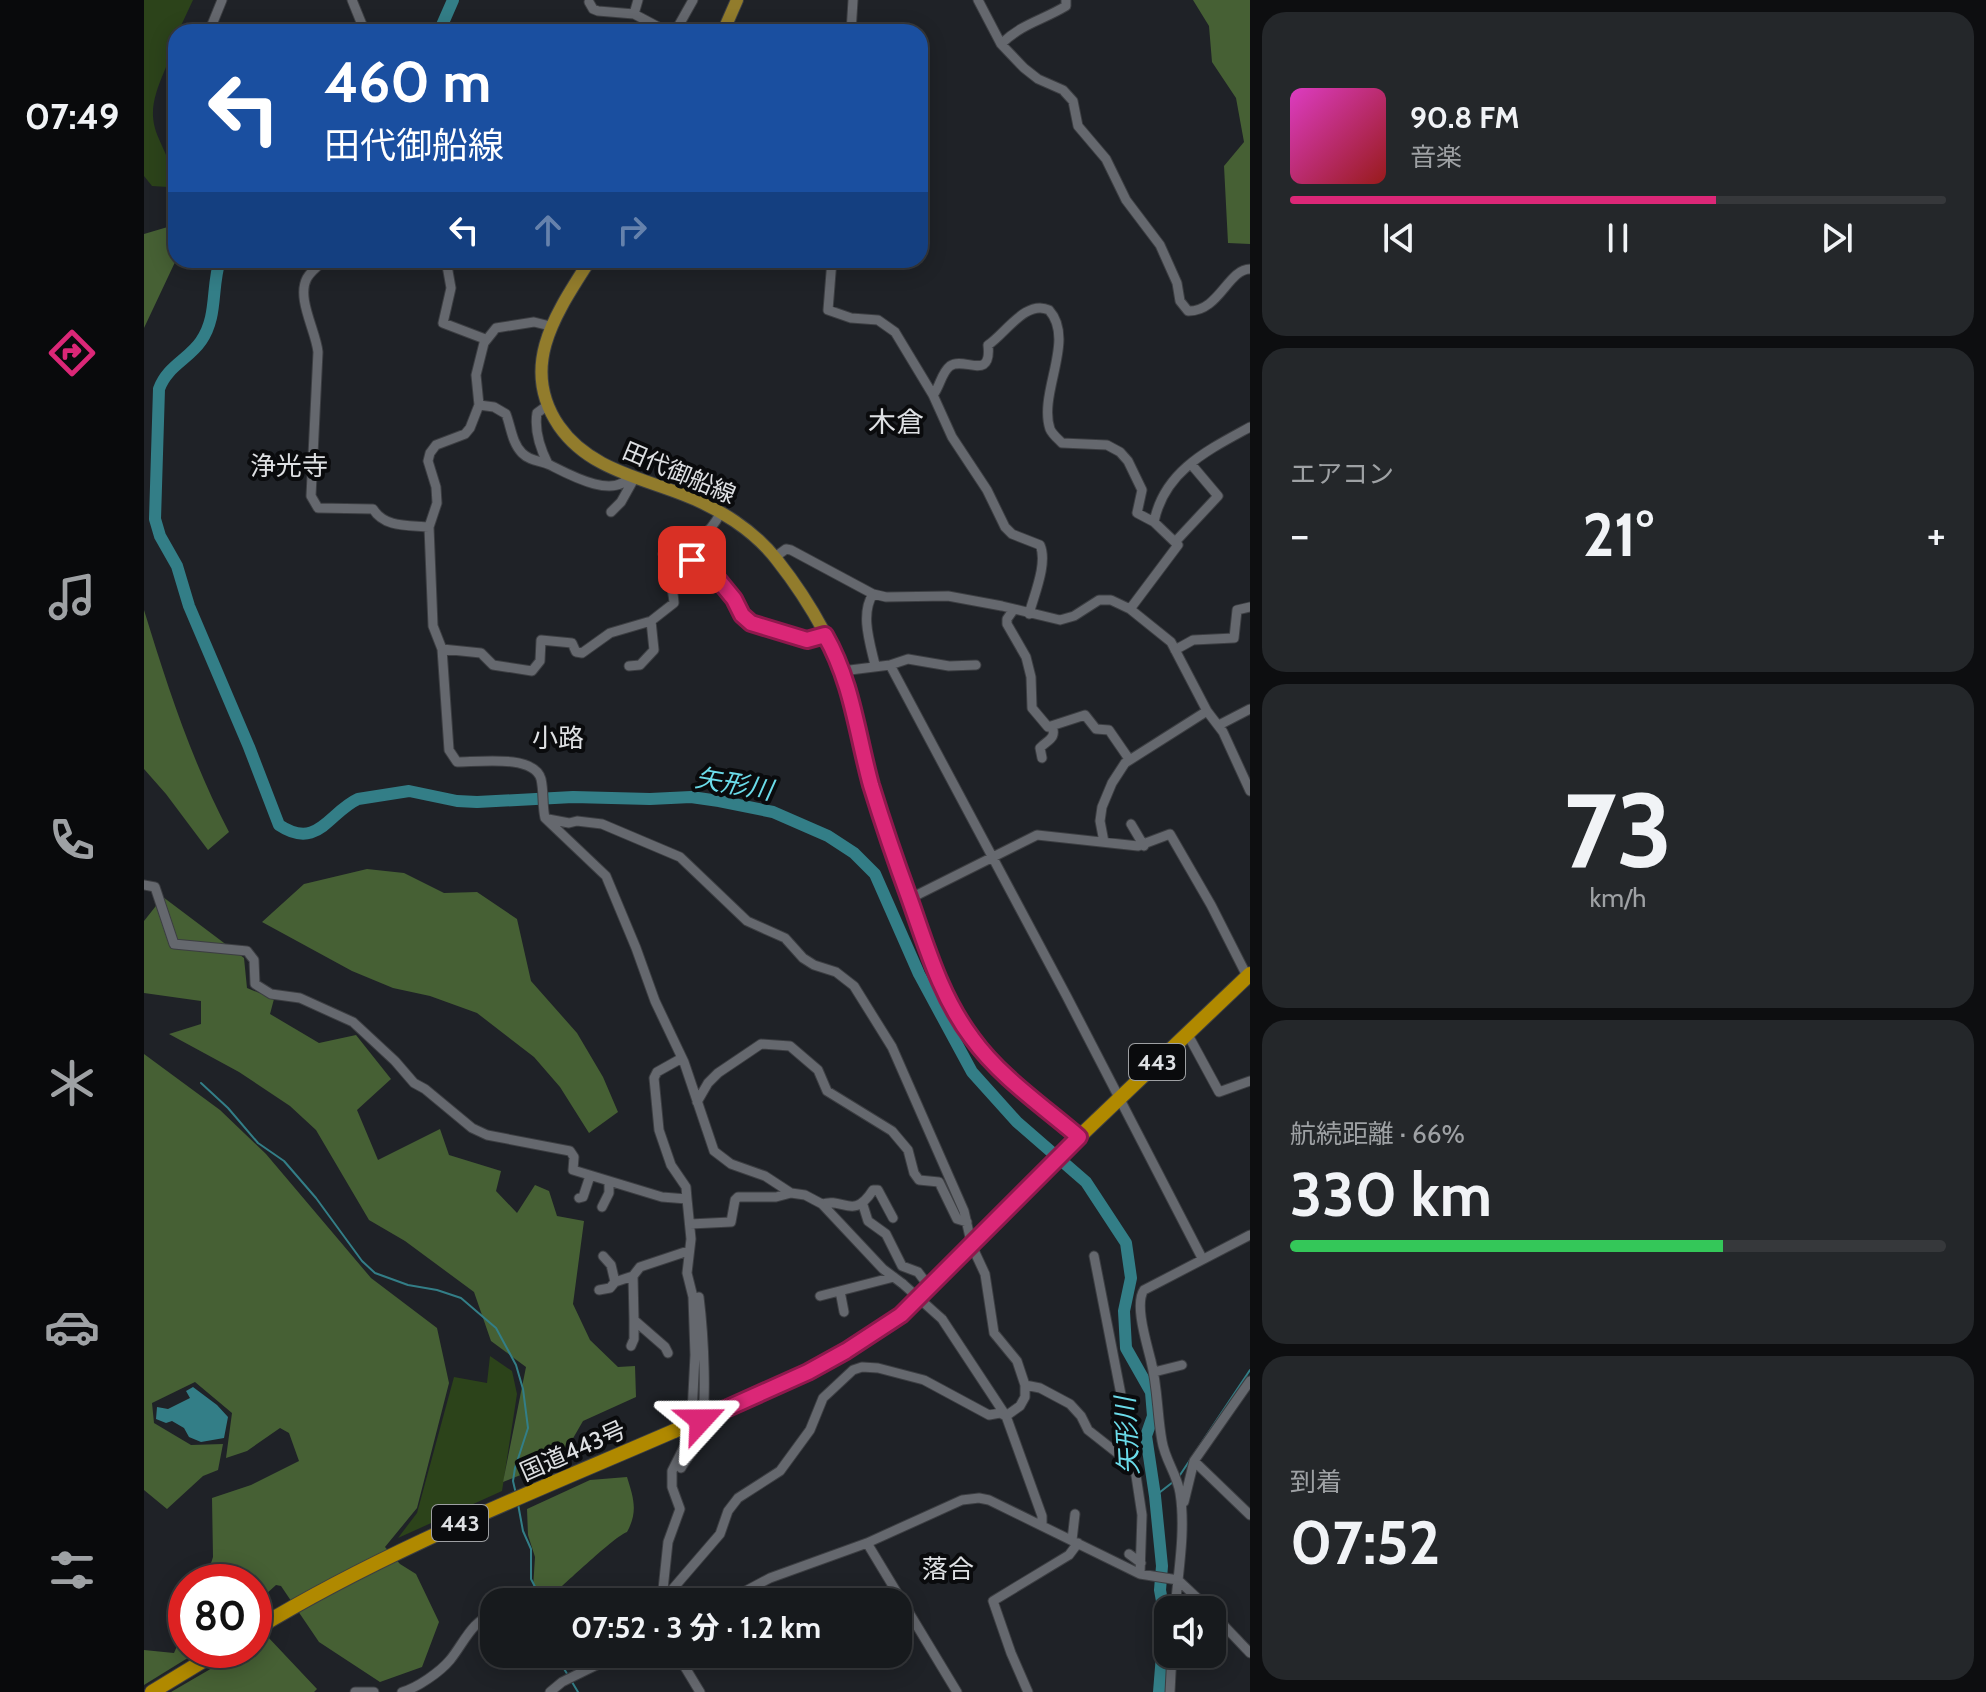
<!DOCTYPE html>
<html lang="ja">
<meta charset="utf-8">
<style>
body{margin:0;font-family:Cabin,"Noto Sans JP",sans-serif;background:#24272a;color:#f1f3f6;height:100vh;display:flex;flex-direction:column;font-size:30px;white-space:nowrap}
*{box-sizing:border-box;margin:0}
p{font-size:26px;color:#9ea1a4}
.icon{flex:none;width:44px;height:44px;fill:none;stroke:currentColor;stroke-width:2;stroke-linecap:round;stroke-linejoin:round}
.map{position:relative;flex:1;overflow:hidden}
.details{display:flex;flex-direction:column;gap:12px;padding:12px;background:#0d0e10;width:736px}
.details>*{flex:none}
.top-card{position:absolute;left:24px;top:24px;width:760px;height:244px;border-radius:24px;box-shadow:0 4px 20px #0003,0 0 0 2px #36383b;background:#1a4fa0;color:#fff;overflow:hidden}
.fabs{position:absolute;left:1010px;top:1596px;display:grid;gap:16px}
.fabs a{display:grid;place-items:center;width:72px;height:72px;border-radius:16px;background:#171a1d;box-shadow:0 4px 20px #0003,0 0 0 2px #36383b;font-size:40px}
.speed{position:absolute;left:24px;top:1564px;display:flex;gap:16px;font-size:40px;font-weight:700;text-align:center}
.speed>*{display:grid;place-content:center;width:104px;height:104px;border-radius:50%;background:#171a1d;box-shadow:0 4px 20px #0003,0 0 0 2px #36383b;line-height:1}
.speed .limit{border:12px solid #d22;background:#fff;color:#111}
.pin{position:absolute;display:grid;place-items:center;width:68px;height:68px;color:#fff;margin:-34px;border-radius:16px;box-shadow:0 4px 12px #0006}
.me{position:absolute;width:88px;margin:-44px;rotate:66deg;stroke-linejoin:round;filter:drop-shadow(0 0 6px #0008)}
.turn{display:flex;align-items:center;gap:28px;height:168px;padding:0 24px;font-size:36px}
.turn .icon{width:104px;height:104px;stroke-width:2.5}
.turn b{display:block;font-size:56px;line-height:68px}
.lanes{display:flex;align-items:center;height:76px;padding:0 24px;background:#0003;justify-content:center;gap:40px;direction:ltr}
.lanes .off{opacity:.35}
.big{font-size:60px;font-weight:700;line-height:1.1}
.details .widget{flex:1;display:flex;flex-direction:column;justify-content:center;gap:12px;min-width:0;padding:0 28px;border-radius:24px;background:#24272a}
.details .dial{align-items:center;gap:0}
.dial b{font-size:104px;line-height:1}
.song{display:flex;align-items:center;gap:24px}
.cover{width:96px;height:96px;border-radius:12px;background:linear-gradient(135deg,hsl(310 70% 55%),hsl(0 70% 35%))}
.played{height:8px;border-radius:4px;background:linear-gradient(90deg,#db2777 65%,#36383b 65%)}
.keys{display:flex;justify-content:space-around;direction:ltr}
.heat{display:flex;justify-content:space-between;align-items:center;font-size:44px;direction:ltr}
.charge{height:12px;border-radius:6px;background:linear-gradient(90deg,#34c759 66%,#36383b 0)}
.trip{position:absolute;left:336px;top:1588px;width:432px;height:80px;border-radius:24px;background:#171a1d;box-shadow:0 4px 20px #0003,0 0 0 2px #36383b;font-weight:700;line-height:80px;text-align:center}
main{display:flex;flex:1;min-height:0}
.menu{display:flex;flex-direction:column;width:144px;justify-content:space-around;align-items:center;background:#090a0c;color:#9ea1a4}
.menu .icon{width:56px;height:56px}
.menu .on{color:#db2777}
.menu b{font-size:36px;color:#f1f3f6}
.map>svg:first-child{display:block}
.green{fill:#2c431a}
.forest{fill:#466034}
.water{fill:#337e87}
.lines{fill:none;stroke-linecap:round;stroke-linejoin:round}
.stream{stroke:#337e87;stroke-width:2}
.river{stroke:#337e87;stroke-width:12}
.minor-casing{stroke:#3c3e42;stroke-width:11}
.major-casing{stroke:#3c3e42;stroke-width:14}
.highway-casing{stroke:#3c3e42;stroke-width:16}
.minor{stroke:#65686e;stroke-width:9}
.major{stroke:#927c2c;stroke-width:12}
.highway{stroke:#b08900;stroke-width:14}
.minor-bridge-casing{stroke:#3c3e42;stroke-width:11;stroke-linecap:butt}
.highway-bridge-casing{stroke:#3c3e42;stroke-width:16;stroke-linecap:butt}
.minor-bridge{stroke:#65686e;stroke-width:9}
.highway-bridge{stroke:#b08900;stroke-width:14}
.route-casing{stroke:#8e194d;stroke-width:20}
.route{stroke:#db2777;stroke-width:14}
.labels{text-anchor:middle;stroke-width:8;stroke-linejoin:round;paint-order:stroke}
.shield{fill:#0a0b0d;stroke:#9ea0a3;stroke-width:2}
.shield-label{font-size:22px;font-weight:bold;fill:#dee0e3}
.street-label{font-size:24px;fill:#dee0e3;stroke:#0a0b0d}
.neighbourhood-label{font-size:26px;fill:#dee0e3;stroke:#0a0b0d}
.water-label{font-size:26px;font-style:italic;fill:#6bdcea;stroke:#0a0b0d}
.quarter-label{font-size:28px;fill:#dee0e3;stroke:#0a0b0d}
</style>
<main>
<nav class="menu">
<b>07:49</b>
<svg class="icon on" aria-label="directions" viewBox="0 0 24 24"><path d="M12 3l9 9-9 9-9-9zM9 14v-3h6M13 9l2 2-2 2"/></svg>
<svg class="icon" aria-label="music" viewBox="0 0 24 24"><path d="M9 18V5l10-2v13"/><circle cx="6" cy="18" r="3"/><circle cx="16" cy="16" r="3"/></svg>
<svg class="icon" aria-label="phone" viewBox="0 0 24 24"><path d="M5 4h4l2 5-3 2q2 4 5 5l2-3 5 2v4C11 20 4 13 5 4z"/></svg>
<svg class="icon" aria-label="climate" viewBox="0 0 24 24"><path d="M12 3v18M4 7l16 10M4 17L20 7"/></svg>
<svg class="icon" aria-label="car" viewBox="0 0 24 24"><path d="M5 17H2v-5l4-1 3-4h7l3 4 3 1v5h-3M9 17h6M6 11h13"/><circle cx="7" cy="17" r="2"/><circle cx="17" cy="17" r="2"/></svg>
<svg class="icon" aria-label="filters" viewBox="0 0 24 24"><path d="M4 7h16M4 17h16"/><circle cx="9" cy="7" r="2"/><circle cx="15" cy="17" r="2"/></svg>
</nav>
<div class="map">
<svg width="1106" height="1692" viewBox="0 0 1106 1692">
<rect width="100%" height="100%" fill="#1f2227"/>
<path class="green" d="M0,0H49L34,32H32C30,61 8,86 9,116C10,143 34,160 24,187L8,186L0,176Z
M346,1356L368,1371L373,1394L358,1491L254,1538L273,1513L310,1377L343,1383Z"/>
<path class="forest" d="M1049,0H1106V244L1084,243L1080,166L1100,142L1092,98L1068,62L1065,26Z
M27,226L32,260L0,328V234Z
M0,610C23,685 48,762 85,832L64,850L22,794L0,769Z
M223,869L260,873L300,893L333,892L373,919L387,981L433,1033L459,1077L474,1112L445,1133L416,1087L390,1057L333,1013L286,996L249,988L208,971L118,922L160,884Z
M19,897L100,958L103,988L130,999L126,1014L175,1043L212,1035L247,1079L213,1110L234,1160L296,1129L305,1155L357,1171L352,1191L373,1213L391,1185L405,1191L413,1216L440,1221L429,1304L446,1340L474,1367L491,1366L492,1397L439,1421L417,1459L359,1482L382,1367L347,1341L330,1292L261,1241L225,1220L172,1130L146,1106L95,1072L25,1034L57,1024V1001L0,993V921Z
M0,1054L76,1110L122,1154L227,1278L293,1328L305,1383L273,1508L241,1547L256,1564L272,1574L295,1622L278,1667L236,1682L175,1642L137,1586L132,1585L110,1605V1582H61L69,1557L68,1498L107,1485L155,1461L145,1433L136,1428L103,1451L82,1458L88,1413L51,1382L8,1403L10,1423L47,1445L79,1444L74,1470L59,1476L23,1509L0,1490Z
M483,1477C490,1499 494,1512 483,1532C471,1536 421,1584 407,1596L389,1588L391,1557L384,1535L383,1509L446,1480Z
M42,1633V1650L55,1651L0,1685V1650L30,1653L38,1635Z
M123,1636L173,1689L170,1692H27L99,1650H110V1643Z"/>
<path class="water" d="M49,1387L73,1405L84,1417L80,1438L57,1442L45,1437L40,1428L28,1421L22,1423L12,1419L13,1407L24,1409L46,1398L42,1391Z"/>
<g class="lines">
<path class="stream" d="M57,1083L84,1108L114,1143L140,1161L172,1198L218,1261L231,1273L264,1285L293,1290L317,1298L352,1328L372,1365L379,1389L384,1428L371,1468L369,1481L372,1494
M1036,1475L1106,1370
M1011,1496L1029,1482
M374,1504L379,1531L387,1549V1579L399,1602
M411,1654L425,1677
M428,1682L434,1692"/>
<path class="river" d="M295,32L309,0
M76,260C67,287 74,317 57,341C45,359 23,366 15,389L11,519L16,536L33,566L45,606L105,747L135,825C174,851 185,812 214,799L265,791L313,801L333,802L429,797L506,799L547,797L575,801L629,812L684,836L710,853L731,874L775,974L828,1072L873,1122L942,1182L982,1243L987,1278L980,1311L982,1348L1007,1392L1009,1416L1002,1436L1011,1496L1018,1566L1016,1590L1021,1618L1015,1692"/>
<defs>
<path id="minor" d="M208,0L221,32
M494,0L490,14L524,32
M834,0L857,44L880,68L894,79L919,90L929,101L934,126L962,159L982,200L1016,245L1033,283L1036,301L1044,311C1075,312 1084,269 1106,269
M445,2L449,9L454,11L490,14
M65,32L78,0
M531,32L549,0
M707,32L709,0
M857,44C879,23 897,21 922,6V0
M181,260C175,265 167,271 163,278C152,298 172,331 174,352L167,496L174,508L229,509C241,528 264,525 285,527
M302,260L307,288L299,323L341,339
M688,260L684,310L707,318L734,320L751,332L789,395L808,437L843,490L861,527L868,534L896,545C904,563 890,595 885,614
M406,326L390,322L352,328L340,343L332,375L335,405L326,428L321,434L292,445L286,453L284,461L292,487L293,503L285,527L289,626L298,649L305,750L313,762C334,762 390,754 397,779C400,792 398,805 401,818L462,876L492,948L511,1001L540,1062L570,1151L587,1164L621,1176L647,1193L661,1195L678,1204L739,1269L759,1284
M789,395C796,387 797,373 806,366C820,356 848,382 844,345C861,334 882,299 905,310C932,340 894,393 906,429C908,434 914,439 918,443L963,445L976,452L984,461L998,490L993,513L1010,522L1034,545L986,609
M335,405L350,407L362,414C367,427 368,443 378,453C387,462 396,460 406,465C424,474 470,500 486,476
M404,405L393,413C390,431 396,448 404,464
M467,512L477,502L491,477
M1010,522C1020,471 1064,450 1106,427
M1032,541L1074,496L1047,464
M519,554C551,553 576,576 592,602C597,611 598,617 607,623L663,640L681,635
M631,557L642,549L647,550L729,594L742,597L804,596L858,606L916,620L930,616L955,600H967L986,609L1027,642L1063,711L1079,732L1106,791
M729,594C716,614 726,643 731,665
M870,609L863,619V624L882,657L887,677L888,708L904,727L941,715L952,729L965,730L985,759
M298,649L337,653L349,665L388,671L396,661L397,640L428,643L432,652L438,653L466,633L507,621L530,603C529,580 517,568 520,542L525,537C551,545 565,536 577,512
M1031,650L1049,640L1090,638L1093,610L1106,607
M746,665L764,659L805,666L832,665
M485,666L496,665L510,650L507,621
M698,671L746,665L922,995L1058,1258
M1075,725L1106,709
M898,758L896,748C903,740 913,739 908,726
M404,819L425,823L433,821L458,824L536,857L603,921L641,938L659,958L670,965L692,972L710,986L748,1047L820,1211L828,1246L841,1274L850,1333L873,1361L881,1385V1397L876,1406L862,1416L856,1413L845,1415L780,1380L734,1368L718,1367L709,1370L679,1398L666,1430L636,1471L594,1498L584,1511L576,1534L526,1592L518,1596
M987,824L1000,846
M960,842L956,821L958,807L968,783L981,763L1063,711
M0,885L11,887L30,944L103,951L110,960L111,984L127,994L156,998L209,1022L251,1061L270,1083L281,1089L328,1128L343,1135L426,1151L430,1157L429,1170L518,1197L543,1199L547,1239L543,1273L549,1297L551,1355L547,1433L528,1471V1487L536,1509L524,1542L518,1599
M765,899L893,835L994,846L1026,834L1067,905L1103,976
M1043,1033L1075,1092L1106,1081
M538,1058L513,1072L510,1078L515,1130L527,1165L542,1187L543,1199
M553,1102L564,1083L574,1073L617,1044L646,1046L674,1070L683,1091L748,1131L764,1150L770,1173L775,1180L795,1182L813,1219L823,1222
M435,1198L439,1197L446,1176
M678,1204C700,1197 709,1221 729,1190H734L749,1218
M719,1205L724,1221L742,1234L758,1266L774,1272L786,1288
M458,1207L465,1193V1182
M546,1224L587,1222L591,1200L594,1197H632L647,1193
M459,1256L467,1265L471,1282L489,1276
M950,1256L989,1456L998,1515L996,1574
M455,1290L466,1288L471,1282
M696,1291L700,1312
M676,1296L750,1277
M798,1319L862,1416L898,1516V1525
M487,1346L490,1339V1320
M524,1353L521,1347L490,1320L489,1276L496,1267L544,1251
M1010,1372L1038,1365
M881,1385L896,1388L926,1404L937,1416L944,1430L991,1467
M1050,1461L1106,1515
M537,1468C542,1459 550,1451 554,1442C565,1412 559,1329 555,1297
M1040,1502L1050,1461L1106,1381
M928,1540L931,1514
M723,1543L813,1692
M985,1554L997,1563
M581,1602L626,1578L723,1543L818,1500L835,1498L845,1500L996,1574L1034,1580L1066,1610
M1031,1610C1034,1572 1042,1531 1036,1493C1033,1474 1021,1460 1018,1441C1013,1414 1014,1388 1007,1361C1003,1344 990,1304 1000,1290L1106,1235
M1068,1613L1106,1653
M533,1654L556,1692
M211,1692H230
M258,1692C273,1688 296,1672 306,1660C320,1643 328,1620 350,1614
M406,1692L418,1682L475,1654
M884,1692L867,1653L849,1601L925,1555L934,1543
M1026,1692L1028,1654"/>
<path id="major" d="M579,32L593,0
M446,260C413,312 374,366 415,426C444,468 494,477 540,495C574,508 610,530 633,560C667,603 697,656 711,709C717,733 720,757 726,781C738,828 756,873 772,919C783,948 791,981 808,1008C841,1061 888,1097 935,1137"/>
<path id="highway" d="M555,1420L664,1372L702,1351L757,1315L935,1137L1106,974
M110,1630C243,1549 387,1493 530,1431
M8,1692L77,1650"/>
</defs>
<use href="#minor" class="minor-casing"/>
<use href="#major" class="major-casing"/>
<use href="#highway" class="highway-casing"/>
<use href="#minor" class="minor"/>
<use href="#major" class="major"/>
<use href="#highway" class="highway"/>
<defs>
<path id="minor-bridge" d="M759,1284L798,1319"/>
<path id="highway-bridge" d="M530,1431L555,1420"/>
</defs>
<use href="#minor-bridge" class="minor-bridge-casing"/>
<use href="#highway-bridge" class="highway-bridge-casing"/>
<use href="#minor-bridge" class="minor-bridge"/>
<use href="#highway-bridge" class="highway-bridge"/>
</g>
<g class="lines">
<defs>
<path id="route" d="M548,560L572,577L590,599L598,615L607,623L663,640L681,635C708,682 713,734 727,785C739,824 752,862 766,900C783,948 797,997 828,1038C856,1077 899,1106 935,1137L757,1315L702,1351L664,1372L557,1420"/>
</defs>
<use href="#route" class="route-casing"/>
<use href="#route" class="route"/>
</g>
<g class="labels">
<g class="shield">
<rect x="985" y="1044" width="56" height="36" rx="6"/>
<rect x="288" y="1505" width="56" height="36" rx="6"/>
</g>
<g class="shield-label">
<text x="1013" y="1070">443</text>
<text x="316" y="1531">443</text>
</g>
<g class="street-label">
<text transform="translate(535 473) rotate(23)" y="8">田代御船線</text>
<text transform="translate(429 1451) rotate(-24)" y="8">国道443号</text>
</g>
<g class="neighbourhood-label">
<text x="145" y="475">浄光寺</text>
<text x="414" y="747">小路</text>
<text x="804" y="1578">落合</text>
</g>
<g class="water-label">
<text transform="translate(590 784) rotate(10)" y="9">矢形川</text>
<text transform="translate(983 1436) rotate(-93)" y="9">矢形川</text>
</g>
<g class="quarter-label">
<text x="752" y="432">木倉</text>
</g>
</g>
</svg>
<div class="fabs">
<a><svg class="icon" aria-label="sound" viewBox="0 0 24 24"><path d="M4 9h4l5-4v14l-5-4H4zM17 9q2 3 0 6"/></svg></a>
</div>
<div class="speed"><div class="limit">80</div></div>
<div class="pin" style="left:548px;top:560px;background:#d93025"><svg class="icon" aria-label="arrive" viewBox="0 0 24 24"><path d="M6 21V4h12l-3 4 3 4H6"/></svg></div>
<svg class="me" style="left:557px;top:1420px" viewBox="-20 -20 40 40"><path d="M0-17L14 15 0 8-14 15z" fill="#db2777" stroke="#fff" stroke-width="4"/></svg>
<div class="trip">07:52 · 3 分 · 1.2 km</div>
<div class="top-card">
<div class="turn"><svg class="icon" aria-label="left" viewBox="0 0 24 24"><path d="M17 20v-9H6M10 6l-5 5 5 5"/></svg><div><b>460 m</b>田代御船線</div></div>
<div class="lanes"><svg class="icon" aria-label="left" viewBox="0 0 24 24"><path d="M17 20v-9H6M10 6l-5 5 5 5"/></svg><svg class="icon off" aria-label="ahead" viewBox="0 0 24 24"><path d="M12 20V5M6 11l6-6 6 6"/></svg><svg class="icon off" aria-label="right" viewBox="0 0 24 24"><path d="M7 20v-9h11M14 6l5 5-5 5"/></svg></div>
</div>
</div>
<section class="details">
<div class="widget">
<div class="song"><i class="cover"></i><div><b>90.8 FM</b><p>音楽</p></div></div>
<div class="played"></div>
<div class="keys"><svg class="icon" aria-label="previous" viewBox="0 0 24 24"><path d="M18 5L8 12l10 7zM5 5v14"/></svg><svg class="icon" aria-label="pause" viewBox="0 0 24 24"><path d="M8 5v14M16 5v14"/></svg><svg class="icon" aria-label="next" viewBox="0 0 24 24"><path d="M6 5l10 7-10 7zM19 5v14"/></svg></div>
</div>
<div class="widget"><p>エアコン</p>
<div class="heat"><a>−</a><b class="big">21°</b><a>+</a></div>
</div>
<div class="widget dial"><b>73</b><p>km/h</p></div>
<div class="widget"><p>航続距離 · 66%</p><b class="big">330 km</b><div class="charge"></div></div>
<div class="widget"><p>到着</p><b class="big">07:52</b></div>
</section>
</main>
